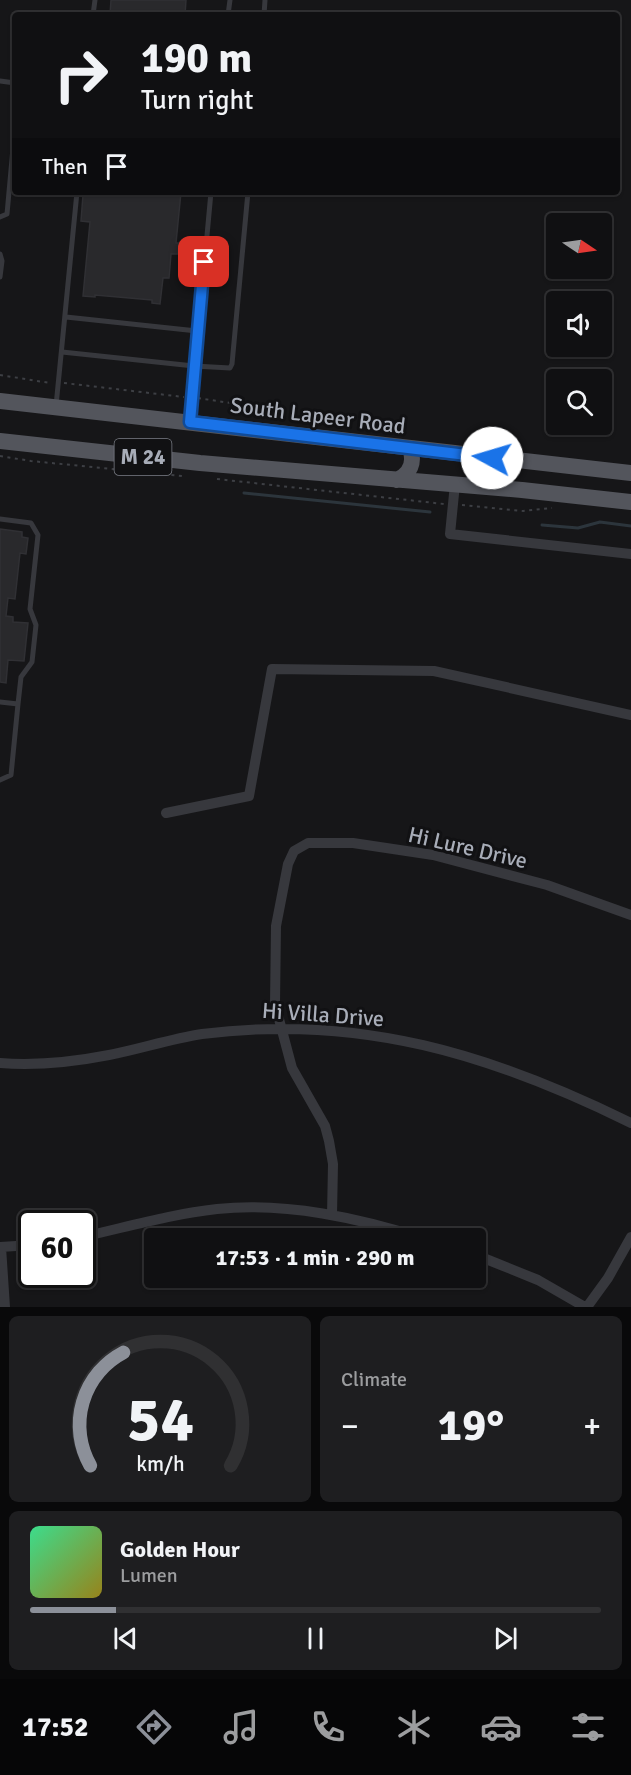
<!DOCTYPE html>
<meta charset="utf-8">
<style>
body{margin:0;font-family:Signika,sans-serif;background:#1e1e20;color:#f1f3f6;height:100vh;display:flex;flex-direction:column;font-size:22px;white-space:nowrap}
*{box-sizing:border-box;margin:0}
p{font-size:20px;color:#9c9d9f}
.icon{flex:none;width:33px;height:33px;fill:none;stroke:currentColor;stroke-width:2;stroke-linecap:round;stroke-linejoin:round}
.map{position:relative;height:1307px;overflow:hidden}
.panel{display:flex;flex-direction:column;gap:9px;padding:9px;background:#09090a;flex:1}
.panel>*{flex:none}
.banner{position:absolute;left:12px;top:12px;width:608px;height:183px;border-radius:6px;box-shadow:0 2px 4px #0004,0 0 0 2px #303032;background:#101012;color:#f1f3f6;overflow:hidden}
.needle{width:39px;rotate:103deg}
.fabs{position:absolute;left:546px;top:213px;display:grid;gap:12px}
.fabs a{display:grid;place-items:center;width:66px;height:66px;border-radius:6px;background:#101012;box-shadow:0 2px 4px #0004,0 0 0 2px #303032;font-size:30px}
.speed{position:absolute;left:18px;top:1210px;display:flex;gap:12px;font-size:30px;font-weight:700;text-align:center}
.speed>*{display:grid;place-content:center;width:78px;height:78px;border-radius:50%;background:#101012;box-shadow:0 2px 4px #0004,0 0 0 2px #303032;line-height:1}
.speed .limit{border:3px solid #111;border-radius:9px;background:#fff;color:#111}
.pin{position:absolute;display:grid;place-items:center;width:51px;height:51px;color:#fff;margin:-26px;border-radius:12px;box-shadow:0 3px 9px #0006}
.me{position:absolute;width:66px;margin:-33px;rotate:276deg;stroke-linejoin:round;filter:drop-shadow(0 0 4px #0008)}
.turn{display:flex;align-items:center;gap:21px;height:126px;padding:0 30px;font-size:27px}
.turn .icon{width:78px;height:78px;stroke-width:2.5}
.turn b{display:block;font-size:42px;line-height:51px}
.then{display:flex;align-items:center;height:57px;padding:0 30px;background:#0003;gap:12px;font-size:22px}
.big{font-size:45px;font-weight:700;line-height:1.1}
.panel .widget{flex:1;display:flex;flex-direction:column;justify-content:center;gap:9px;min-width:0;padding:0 21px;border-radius:9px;background:#1e1e20}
.panel .dial{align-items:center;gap:0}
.dial svg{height:156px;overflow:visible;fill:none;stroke:#303032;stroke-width:7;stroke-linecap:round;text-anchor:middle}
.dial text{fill:#f1f3f6;stroke:none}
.song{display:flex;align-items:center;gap:18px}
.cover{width:72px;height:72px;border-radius:9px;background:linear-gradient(135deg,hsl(150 70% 55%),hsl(50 70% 35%))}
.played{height:6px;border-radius:3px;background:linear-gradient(90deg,#8c9099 15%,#303032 15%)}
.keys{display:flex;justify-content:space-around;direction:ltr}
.heat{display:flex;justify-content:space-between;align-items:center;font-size:33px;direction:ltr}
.panel .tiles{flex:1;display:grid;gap:9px;grid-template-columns:1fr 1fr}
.widget:last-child{grid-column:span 2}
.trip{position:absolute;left:144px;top:1228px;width:342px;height:60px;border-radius:6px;background:#101012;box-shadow:0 2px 4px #0004,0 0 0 2px #303032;font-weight:700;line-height:60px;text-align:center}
.menu{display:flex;height:96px;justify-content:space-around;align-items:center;background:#060607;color:#9c9d9f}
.menu .icon{width:42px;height:42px}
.menu .selected{color:#8c9099}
.menu b{font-size:27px;color:#f1f3f6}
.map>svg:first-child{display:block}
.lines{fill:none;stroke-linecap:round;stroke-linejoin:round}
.stream{stroke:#2c353c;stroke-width:3}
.building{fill:#29292c;stroke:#303034;stroke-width:1.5}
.path{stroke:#3d3f44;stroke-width:2;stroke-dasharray:3 4.5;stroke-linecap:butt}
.lane{stroke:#37383d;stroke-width:5}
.street{stroke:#37383d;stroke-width:10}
.primary{stroke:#53555c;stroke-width:16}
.route-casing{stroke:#114b97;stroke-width:15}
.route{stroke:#1a73e8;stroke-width:10}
.labels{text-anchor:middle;stroke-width:6;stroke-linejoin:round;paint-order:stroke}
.shield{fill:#111113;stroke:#7b7e86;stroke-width:1.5}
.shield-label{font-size:21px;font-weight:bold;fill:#a8adb8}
.street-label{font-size:22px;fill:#a8adb8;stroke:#111113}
</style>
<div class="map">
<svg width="631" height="1307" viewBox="0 0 631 1307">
<rect width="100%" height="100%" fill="#161618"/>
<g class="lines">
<path class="stream" d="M244,493L430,512
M542,525L578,528L600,522L631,526"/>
</g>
<path class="building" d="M111,0H186L185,15H110Z
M93,192H181L176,243H179L178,254H171L169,278H163L160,304L152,303V300L95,295V297L83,296L90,222L81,221L83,195L93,196Z
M0,529L22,532V537L28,538L26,554L20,553L15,599L8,598L6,616L13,617V622L28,623L24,661L8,660L6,683L0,682Z"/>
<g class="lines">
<path class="path" d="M0,375L50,383
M64,383L184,397
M198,398L243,405
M0,456L31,461L182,476
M217,479L444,504
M462,505L523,511L552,508"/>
<path class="lane" d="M93,15L95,0
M228,15L230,0
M264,15L265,0
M0,81L15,83
M0,217L7,214L15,126
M0,254L2,261L0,277
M66,317L197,331
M62,352L194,366L230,368L232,364L248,192
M56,406L77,192
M190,420L211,192
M0,519L31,523L38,535L30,609L36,625L32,662L21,677L18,704L0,702
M0,780L11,775L18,704"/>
<path class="street" d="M455,484L450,534L631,554
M166,813L249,796L272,669L434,671L631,715
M0,1063C36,1066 73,1062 109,1055C140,1049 170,1039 202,1034C360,1014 491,1054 631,1123
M332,1215L333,1164L329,1141L325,1126L292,1068L275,1004L276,926L288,864L294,851L308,843H353L433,855L547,885L631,915
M82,1237C127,1227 171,1214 217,1209C287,1202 359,1218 425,1239
M0,1247L32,1245
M1,1247L5,1307
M476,1255L538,1280L585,1307
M587,1307L608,1278L631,1237"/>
<path class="primary" d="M0,401L631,473
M0,441L200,463L522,490L631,502
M397,480C410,474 415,462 410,449"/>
</g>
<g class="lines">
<defs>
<path id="route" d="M204,262L190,422L492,458"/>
</defs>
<use href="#route" class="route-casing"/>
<use href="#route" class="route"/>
</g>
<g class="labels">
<rect class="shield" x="114.5" y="439" width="57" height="36" rx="4.5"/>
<g class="shield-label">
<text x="143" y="464">M 24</text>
</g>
<g class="street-label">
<text transform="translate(318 415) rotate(7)" y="8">South Lapeer Road</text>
<text transform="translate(468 847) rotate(13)" y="8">Hi Lure Drive</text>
<text transform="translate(323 1014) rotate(4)" y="8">Hi Villa Drive</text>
</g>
</g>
</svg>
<div class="fabs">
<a><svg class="needle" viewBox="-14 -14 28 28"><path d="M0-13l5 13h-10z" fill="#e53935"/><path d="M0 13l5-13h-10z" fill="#9c9d9f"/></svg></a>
<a><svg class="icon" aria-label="sound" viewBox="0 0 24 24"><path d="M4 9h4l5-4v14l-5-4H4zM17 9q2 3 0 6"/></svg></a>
<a><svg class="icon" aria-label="search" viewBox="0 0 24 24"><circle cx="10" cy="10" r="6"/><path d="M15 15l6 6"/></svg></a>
</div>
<div class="speed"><div class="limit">60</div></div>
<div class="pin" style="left:204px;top:262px;background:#d93025"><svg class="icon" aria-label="arrive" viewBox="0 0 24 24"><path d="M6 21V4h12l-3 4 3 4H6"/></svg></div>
<svg class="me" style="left:492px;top:458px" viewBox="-20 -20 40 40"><circle r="19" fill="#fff"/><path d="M0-13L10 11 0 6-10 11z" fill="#1a73e8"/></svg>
<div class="trip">17:53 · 1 min · 290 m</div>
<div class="banner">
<div class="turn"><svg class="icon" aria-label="right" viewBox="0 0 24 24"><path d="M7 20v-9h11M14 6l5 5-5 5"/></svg><div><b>190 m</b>Turn right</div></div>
<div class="then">Then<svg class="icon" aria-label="arrive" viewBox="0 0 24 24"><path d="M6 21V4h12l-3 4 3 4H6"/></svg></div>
</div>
</div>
<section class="panel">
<div class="tiles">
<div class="widget dial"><svg viewBox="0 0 100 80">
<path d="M14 69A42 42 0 1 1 86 69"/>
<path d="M14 69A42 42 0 0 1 31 11" stroke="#8c9099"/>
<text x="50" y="56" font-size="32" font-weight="700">54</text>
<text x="50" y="72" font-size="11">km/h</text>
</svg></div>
<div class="widget"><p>Climate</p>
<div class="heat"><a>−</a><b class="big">19°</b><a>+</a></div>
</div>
<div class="widget">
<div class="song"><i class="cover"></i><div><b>Golden Hour</b><p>Lumen</p></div></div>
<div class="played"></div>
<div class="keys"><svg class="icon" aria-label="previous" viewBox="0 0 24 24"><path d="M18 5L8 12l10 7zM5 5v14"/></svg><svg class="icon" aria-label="pause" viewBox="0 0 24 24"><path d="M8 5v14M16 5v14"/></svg><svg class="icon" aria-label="next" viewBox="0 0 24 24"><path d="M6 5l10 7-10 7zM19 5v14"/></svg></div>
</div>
</div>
</section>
<nav class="menu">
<b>17:52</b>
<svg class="icon selected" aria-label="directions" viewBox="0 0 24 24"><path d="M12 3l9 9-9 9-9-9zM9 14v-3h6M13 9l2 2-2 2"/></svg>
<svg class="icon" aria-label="music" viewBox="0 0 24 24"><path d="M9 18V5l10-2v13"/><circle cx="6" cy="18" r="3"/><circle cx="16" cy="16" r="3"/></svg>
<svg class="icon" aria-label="phone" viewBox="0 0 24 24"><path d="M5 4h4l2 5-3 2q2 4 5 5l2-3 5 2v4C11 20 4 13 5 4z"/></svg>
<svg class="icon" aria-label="climate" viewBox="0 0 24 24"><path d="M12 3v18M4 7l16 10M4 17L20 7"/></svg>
<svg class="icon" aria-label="car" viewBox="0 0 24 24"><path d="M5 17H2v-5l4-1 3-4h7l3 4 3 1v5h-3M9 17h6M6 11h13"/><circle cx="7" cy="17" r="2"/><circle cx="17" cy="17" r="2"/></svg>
<svg class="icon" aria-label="filters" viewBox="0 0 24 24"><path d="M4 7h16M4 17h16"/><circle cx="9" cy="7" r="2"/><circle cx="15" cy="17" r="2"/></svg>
</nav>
